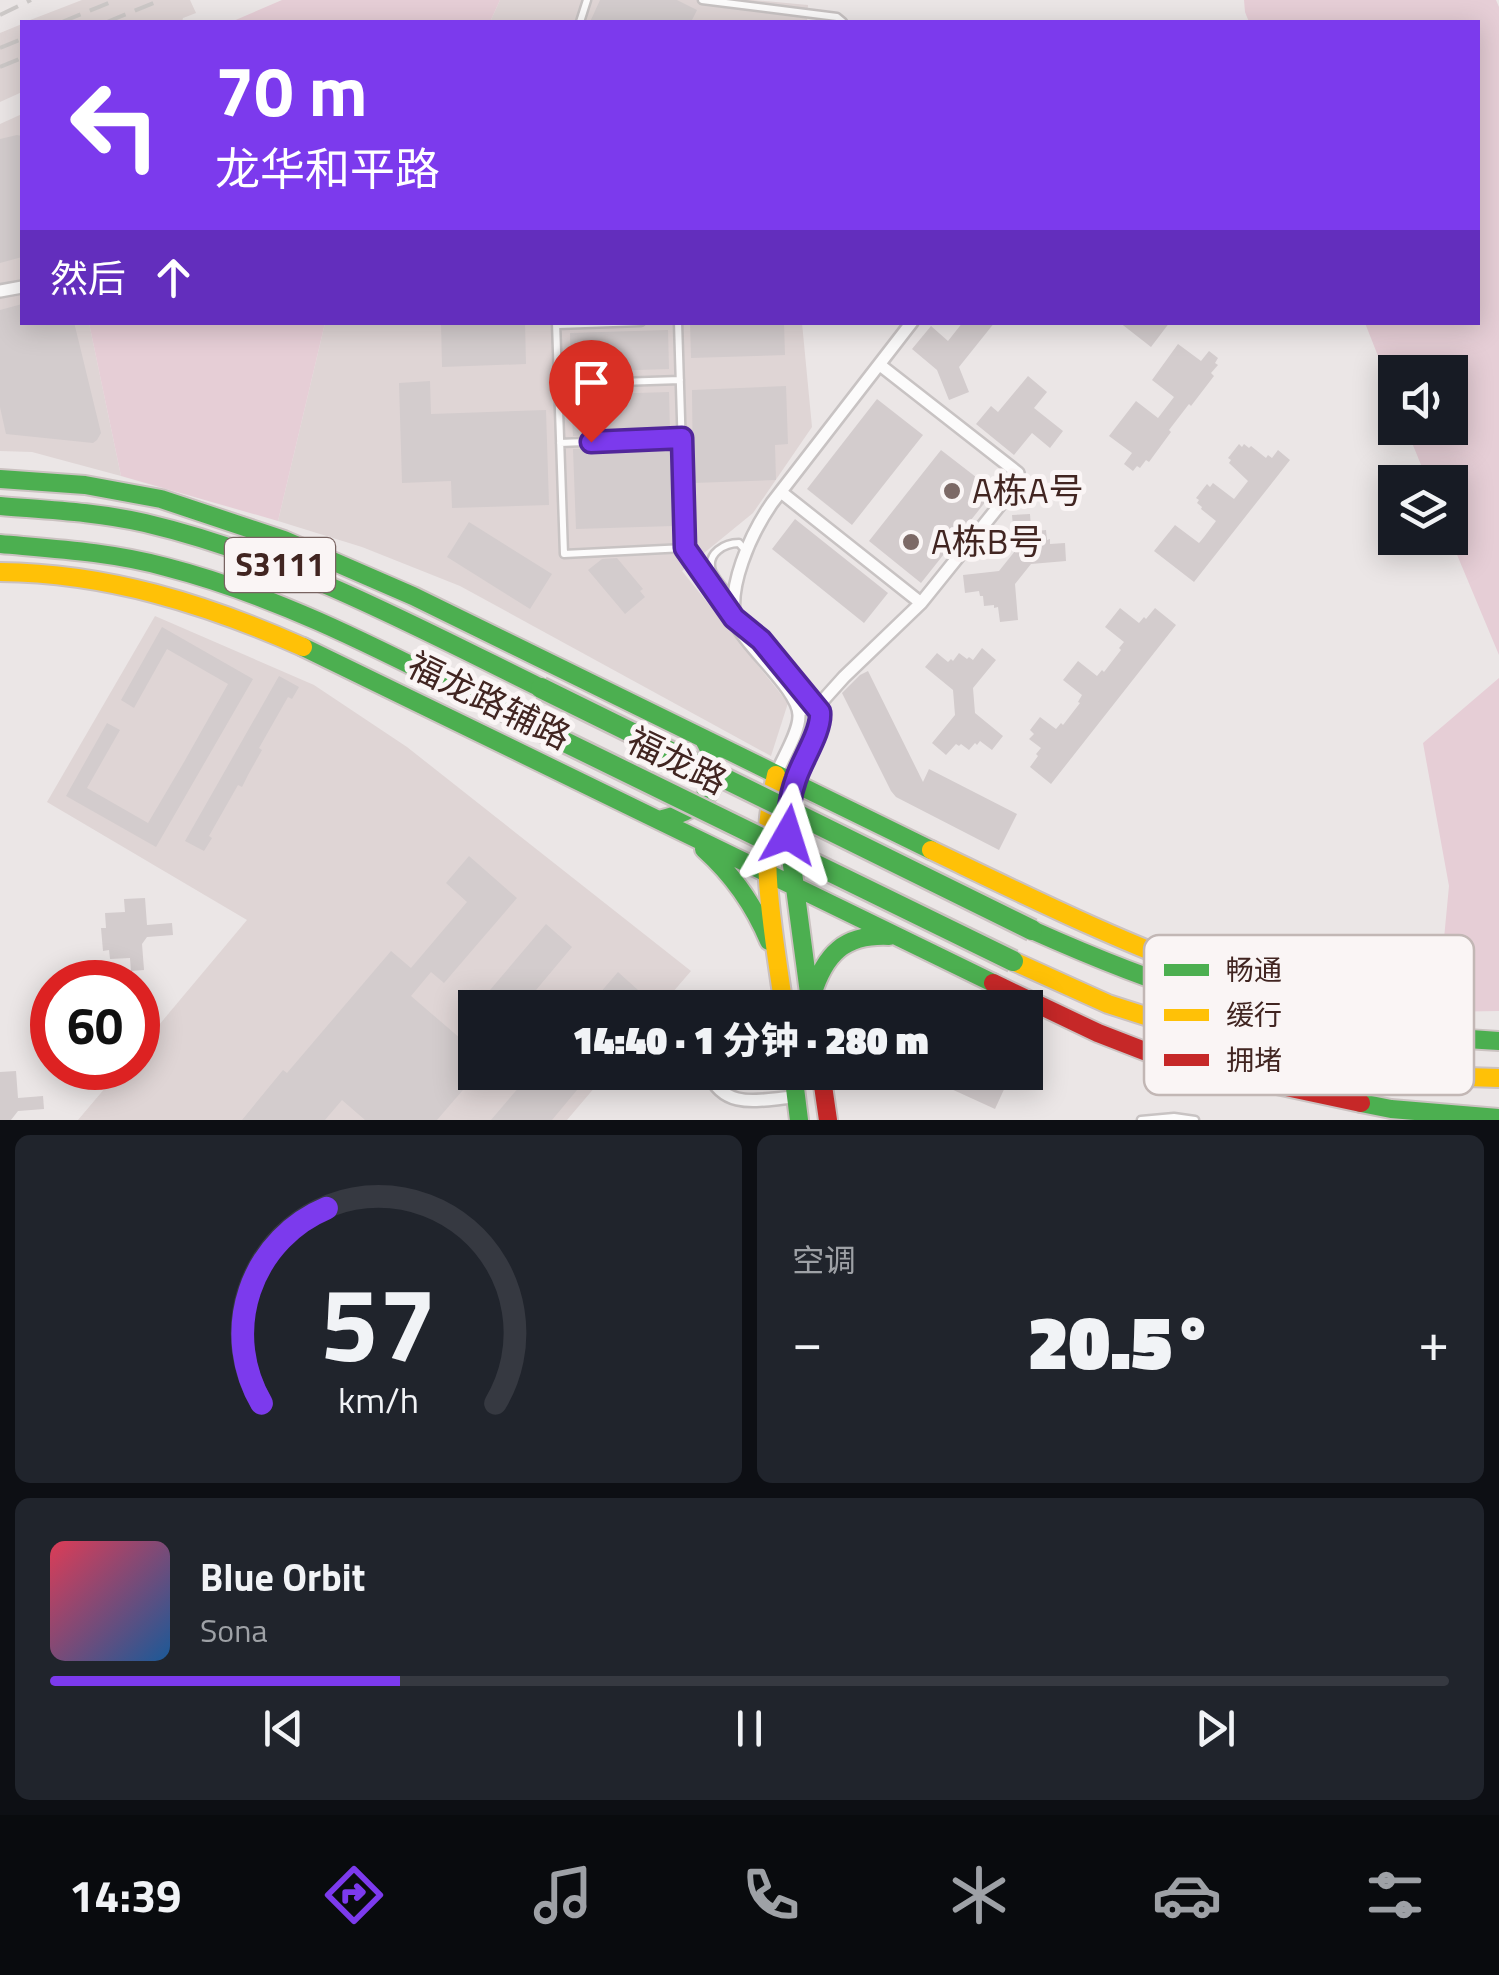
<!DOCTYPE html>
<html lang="zh">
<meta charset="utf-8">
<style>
body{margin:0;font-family:"Titillium Web","Noto Sans SC",sans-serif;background:#20242c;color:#f1f3f6;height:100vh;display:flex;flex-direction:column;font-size:38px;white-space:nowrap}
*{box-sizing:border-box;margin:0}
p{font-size:32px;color:#9ea1a6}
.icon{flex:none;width:55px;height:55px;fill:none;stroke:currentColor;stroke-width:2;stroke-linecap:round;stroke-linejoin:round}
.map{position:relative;height:1120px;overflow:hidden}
.side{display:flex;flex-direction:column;gap:15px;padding:15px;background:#0d0f14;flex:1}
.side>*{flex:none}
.top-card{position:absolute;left:20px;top:20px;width:1460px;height:305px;border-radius:0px;box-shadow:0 5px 25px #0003;background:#7c3aed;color:#fff;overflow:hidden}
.fabs{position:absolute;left:1378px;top:355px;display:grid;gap:20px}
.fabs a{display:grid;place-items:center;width:90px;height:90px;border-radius:0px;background:#171b24;box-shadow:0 5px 25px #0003;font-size:50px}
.speed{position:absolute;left:30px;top:960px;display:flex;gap:20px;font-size:50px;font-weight:700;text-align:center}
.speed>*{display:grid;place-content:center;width:130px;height:130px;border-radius:50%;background:#171b24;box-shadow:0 5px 25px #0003;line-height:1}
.speed .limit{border:15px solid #d22;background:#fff;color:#111}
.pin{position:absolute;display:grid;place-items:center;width:85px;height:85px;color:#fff;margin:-102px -42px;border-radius:50% 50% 50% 0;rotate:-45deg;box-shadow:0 0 10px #0007}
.pin .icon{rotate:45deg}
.me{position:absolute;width:110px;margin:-55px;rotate:6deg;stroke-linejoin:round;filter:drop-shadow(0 0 8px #0008)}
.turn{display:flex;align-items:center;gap:35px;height:210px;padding:0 30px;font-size:45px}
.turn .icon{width:130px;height:130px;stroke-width:2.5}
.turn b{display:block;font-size:70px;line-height:85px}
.then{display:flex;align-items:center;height:95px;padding:0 30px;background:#0003;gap:20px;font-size:38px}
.big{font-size:75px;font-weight:800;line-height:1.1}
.side .tile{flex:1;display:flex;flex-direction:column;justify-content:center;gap:15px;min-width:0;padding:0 35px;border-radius:15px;background:#20242c}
.side .dial{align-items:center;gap:0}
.dial svg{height:260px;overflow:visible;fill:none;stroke:#363941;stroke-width:7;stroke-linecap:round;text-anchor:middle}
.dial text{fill:#f1f3f6;stroke:none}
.song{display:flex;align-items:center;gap:30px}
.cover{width:120px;height:120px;border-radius:15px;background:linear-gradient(135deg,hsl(350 70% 55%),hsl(210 70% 35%))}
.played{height:10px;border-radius:5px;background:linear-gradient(90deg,#7c3aed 25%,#363941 25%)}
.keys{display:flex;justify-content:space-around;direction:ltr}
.heat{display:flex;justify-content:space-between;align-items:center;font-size:55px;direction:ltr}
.side .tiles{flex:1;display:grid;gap:15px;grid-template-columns:1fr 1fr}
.tile:last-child{grid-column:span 2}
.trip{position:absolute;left:458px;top:990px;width:585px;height:100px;border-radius:0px;background:#171b24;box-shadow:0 5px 25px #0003;font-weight:800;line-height:100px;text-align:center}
.menu{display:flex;height:160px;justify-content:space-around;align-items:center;background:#090b0e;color:#9ea1a6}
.menu .icon{width:70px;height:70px}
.menu .selected{color:#7c3aed}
.menu b{font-size:45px;color:#f1f3f6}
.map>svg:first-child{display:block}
.built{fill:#dfd5d5}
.green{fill:#e6ced6}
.building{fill:#d3cccd}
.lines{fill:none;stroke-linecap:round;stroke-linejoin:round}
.lane-casing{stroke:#c8c3c3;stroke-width:11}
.street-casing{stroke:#c8c3c3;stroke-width:16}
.fast-casing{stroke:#cbc2c1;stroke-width:22}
.slow-casing{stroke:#cbc2c1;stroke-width:22}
.jam-casing{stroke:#cbc2c1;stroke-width:22}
.lane{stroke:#fcfbfb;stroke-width:6}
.street{stroke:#fcfbfb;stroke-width:11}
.fast{stroke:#4caf50;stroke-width:18}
.slow{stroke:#ffc107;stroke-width:18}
.jam{stroke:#c62828;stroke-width:18}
.rail{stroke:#ccc8c7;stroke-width:4;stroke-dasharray:20 10;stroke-linecap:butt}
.fast-bridge-casing{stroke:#cbc2c1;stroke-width:25;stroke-linecap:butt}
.fast-bridge{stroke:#4caf50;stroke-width:20}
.route-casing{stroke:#51269a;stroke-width:25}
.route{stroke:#7c3aed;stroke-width:18}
.poi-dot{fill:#7c6966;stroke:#faf5f5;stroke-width:4}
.labels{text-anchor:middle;stroke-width:10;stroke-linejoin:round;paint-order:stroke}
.shield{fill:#faf5f5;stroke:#786361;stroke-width:2.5}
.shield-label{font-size:32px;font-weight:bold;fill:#412521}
.poi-label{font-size:35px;fill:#412521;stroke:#faf5f5;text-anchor:start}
.street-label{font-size:35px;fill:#412521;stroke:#faf5f5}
.key{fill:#faf5f5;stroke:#c2b7b5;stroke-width:2.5}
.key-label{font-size:28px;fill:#412521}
</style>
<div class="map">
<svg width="1499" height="1120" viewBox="0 0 1499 1120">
<rect width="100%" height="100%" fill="#ebe6e6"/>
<path class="built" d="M82,0H190L196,13L183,18L182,22H25Z
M500,0H753L808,5L807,22H490Z
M22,24V92L0,102V33Z
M22,114V322L89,323L121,476L32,452L0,451V124Z
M325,323H802L812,427L753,513L682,571L788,703L771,756L460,586L362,547L278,521Z
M155,616L314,685L407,747L691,971L660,1007L475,1008V1072L607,1073L567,1120H78L122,1068H138V1050L247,920L47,802Z"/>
<path class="green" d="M282,0H500L490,22H231Z
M1244,0H1496L1499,7V655L1450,538V482H1428L1406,428H1450V372H1395V399L1365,323L1478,322V22H1249L1245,12Z
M89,323H325L278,521L121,476Z
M1499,678V1011L1437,1012L1449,886L1423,743Z"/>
<path class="building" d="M600,0H677L697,10L691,22H590Z
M17,135L22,136V257L0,263V139Z
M22,304V322H74L101,433L97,440L93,443L6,434L0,407V310Z
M441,322H525L526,364L442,367Z
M690,322H784L785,355L691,358Z
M963,322H995L959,367L969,392L949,400L937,370L912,349L931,326L948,341Z
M1119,322H1170L1151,347Z
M668,330L669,369L571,372L570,333Z
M1178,344L1201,361L1209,351L1218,358L1215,363L1218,365L1211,373L1214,376L1191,406L1189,404L1169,430L1171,432L1149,462L1146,460L1140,468L1137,466L1133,471L1124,464L1132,453L1109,436L1136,401L1158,418L1174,397L1152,380Z
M1028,376L1047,392L1034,408L1063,431L1050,448L1032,433L1014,455L976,424L991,406L998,412Z
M430,381L431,414L546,410L549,505L452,508L451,481L402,483L399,383Z
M786,386L788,444L775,445L776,480L693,483L692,390Z
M669,392L670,432L573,436L571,395Z
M877,399L923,435L852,525L807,489Z
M1239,444L1242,447L1244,444L1249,448L1251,446L1266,458L1268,455L1272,458L1278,450L1290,460L1194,582L1154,551L1175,525L1199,543L1204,537L1216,521L1201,509L1202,507L1197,503L1199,500L1196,498L1207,484L1210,487L1213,483L1234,499L1248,481L1229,463L1231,460L1228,458Z
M671,445L673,526L576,529L573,449Z
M941,450L994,491L921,583L869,541Z
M1030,514L1031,528H1036V531L1046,530L1047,540L1050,539V544L1065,543L1066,561L1031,564L1015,584L1018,620L1000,622L998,607L994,608V605L984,606L983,596H980L979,591L965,593L963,575L999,571L1015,551L1012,515Z
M795,519L888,593L864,623L772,549Z
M469,522L552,574L530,609L447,557Z
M617,558L643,589L640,591L645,597L625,614L588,570L602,559Z
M1120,608L1139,623L1144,617L1146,619L1155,608L1176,625L1051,784L1030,767L1038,756L1036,754L1041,748L1029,739L1034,734L1030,730L1040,717L1056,729L1061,723L1063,725L1080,703L1078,702L1082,695L1063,680L1078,661L1097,676L1102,670L1104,672L1121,650L1119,648L1124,642L1105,627Z
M162,627L253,679L156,847L66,796L107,723L120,730L87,788L148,823L184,762L228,684L167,649L134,708L121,700Z
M982,648L996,660L973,688L975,713L1003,736L992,750L980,741L977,745L975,743L969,750L961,744L959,746L956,744L946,755L932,743L955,715L953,690L925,667L937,653L948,662L951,659L953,661L959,653L967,659L969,657L973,660Z
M868,671L923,782L929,769L1017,814L999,850L896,797L891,791L842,693L860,675Z
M279,676L299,687L292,699L288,697L259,748L262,750L248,775L242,787L238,785L209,836L212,838L204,851L185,841Z
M469,856L517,898L444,983L431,972L411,996L475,1051V1076L437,1120H365L342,1100L325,1120H242L283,1070L287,1073L391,951L411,968L467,902L446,883Z
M145,898L147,925L172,923L173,935L147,937L142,944L144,970L131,971L130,958L110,959L109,950L103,951L101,928H106L105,913L125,912L124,899Z
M546,924L572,947L521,1008H485L479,1003Z
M618,972L658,1008H587Z
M16,1071L18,1098L43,1096L44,1109L18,1111L11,1120H0V1072Z
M532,1072H592L552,1120H491Z
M914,1072H1012L995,1109Z"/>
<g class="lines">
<defs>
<path id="lane" d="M702,0L837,17L843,22
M580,22L587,0
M556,322L564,554L685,548
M678,322L685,548L731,613
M557,325L641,322
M558,384L680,380
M560,443L682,438
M734,600C728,592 716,581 712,571C706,553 725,543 739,543L745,550
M1141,1120L1174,1117L1195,1120"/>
<path id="street" d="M0,291L22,287
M880,365L1018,473
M781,492L921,603
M734,618L761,640L819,712L820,725L794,784
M799,710L817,707L844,677L921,603L1003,501
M776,775C782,759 799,733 799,716C800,692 749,649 737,626C724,590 752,532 772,503L912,322
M708,1072C725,1112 761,1099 796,1097"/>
<path id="fast" d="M0,479L85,485L161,499L284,540L413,596L931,850
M0,506C48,510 97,512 145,523C285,556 413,625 541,688
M0,544C56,549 111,552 166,567C291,599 407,664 522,721
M303,647L993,983
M794,784L788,805V835L811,1008
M659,820C706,809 731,785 703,738
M704,849C733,875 754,905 769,941
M1032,930C1088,955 1145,979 1204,996C1300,1024 1399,1035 1499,1041
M812,995C825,954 844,934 889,936
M793,1072L799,1120
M1361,1103L1391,1109L1499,1118"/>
<path id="slow" d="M0,572C107,573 206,604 303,647
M776,775C757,855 773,928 784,1008
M931,850C1025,895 1119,942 1218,977C1273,997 1330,1010 1387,1025
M1013,961L1108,1004L1186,1029L1370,1069L1434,1076L1499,1078
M1201,1068L1323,1069"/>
<path id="jam" d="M993,983L1098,1033L1178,1064L1361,1103
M821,1072L828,1120"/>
</defs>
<use href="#lane" class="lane-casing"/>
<use href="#street" class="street-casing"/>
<use href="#fast" class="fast-casing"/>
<use href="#slow" class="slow-casing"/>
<use href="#jam" class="jam-casing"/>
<use href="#lane" class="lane"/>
<use href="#street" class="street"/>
<use href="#fast" class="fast"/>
<use href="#slow" class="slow"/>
<use href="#jam" class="jam"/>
<path class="rail" d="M0,15L31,0
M62,22L116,0
M107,22L161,0
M0,48L22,39
M0,67L22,58"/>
<defs>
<path id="fast-bridge" d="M541,688L1032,930
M522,721L1013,961"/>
</defs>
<use href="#fast-bridge" class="fast-bridge-casing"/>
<use href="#fast-bridge" class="fast-bridge"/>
</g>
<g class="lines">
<defs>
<path id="route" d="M591,442L682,438L685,548L734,618L761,640L820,712C822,731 802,760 796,779C789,798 788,815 788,835"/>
</defs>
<use href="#route" class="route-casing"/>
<use href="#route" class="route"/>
</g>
<g class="poi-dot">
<circle cx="952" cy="491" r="10"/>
<circle cx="911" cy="542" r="10"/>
</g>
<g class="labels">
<rect class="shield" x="225" y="538" width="110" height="54" rx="8"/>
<g class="shield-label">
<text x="280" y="576">S3111</text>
</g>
<g class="poi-label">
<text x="972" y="503">A栋A号</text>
<text x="931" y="554">A栋B号</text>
</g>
<g class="street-label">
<text transform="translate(489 701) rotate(26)" y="12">福龙路辅路</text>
<text transform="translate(677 761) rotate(26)" y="12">福龙路</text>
</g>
</g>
<rect x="1144" y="935" width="330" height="160" rx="15" class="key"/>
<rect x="1164" y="964" width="45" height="12" fill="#4caf50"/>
<rect x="1164" y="1009" width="45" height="12" fill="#ffc107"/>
<rect x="1164" y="1054" width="45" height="12" fill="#c62828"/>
<g class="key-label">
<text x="1226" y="980">畅通</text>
<text x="1226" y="1025">缓行</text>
<text x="1226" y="1070">拥堵</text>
</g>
</svg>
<div class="fabs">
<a><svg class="icon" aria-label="sound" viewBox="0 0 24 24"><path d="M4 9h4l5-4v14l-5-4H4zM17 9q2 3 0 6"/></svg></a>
<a><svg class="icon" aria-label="layers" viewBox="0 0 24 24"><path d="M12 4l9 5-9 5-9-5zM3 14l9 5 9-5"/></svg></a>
</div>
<div class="speed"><div class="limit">60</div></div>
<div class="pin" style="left:591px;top:442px;background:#d93025"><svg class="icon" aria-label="arrive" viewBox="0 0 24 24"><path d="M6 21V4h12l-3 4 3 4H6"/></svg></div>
<svg class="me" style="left:788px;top:835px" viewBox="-20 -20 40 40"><path d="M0-17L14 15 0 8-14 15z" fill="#7c3aed" stroke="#fff" stroke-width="4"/></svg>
<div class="trip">14:40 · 1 分钟 · 280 m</div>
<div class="top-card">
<div class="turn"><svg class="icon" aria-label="left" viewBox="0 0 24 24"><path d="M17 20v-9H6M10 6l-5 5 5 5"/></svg><div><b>70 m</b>龙华和平路</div></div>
<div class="then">然后<svg class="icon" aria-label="ahead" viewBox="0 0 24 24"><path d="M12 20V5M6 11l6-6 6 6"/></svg></div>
</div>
</div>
<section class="side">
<div class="tiles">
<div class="tile dial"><svg viewBox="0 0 100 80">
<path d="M14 69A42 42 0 1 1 86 69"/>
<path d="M14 69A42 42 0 0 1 34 9" stroke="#7c3aed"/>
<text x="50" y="56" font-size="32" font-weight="700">57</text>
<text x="50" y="72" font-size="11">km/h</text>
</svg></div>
<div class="tile"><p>空调</p>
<div class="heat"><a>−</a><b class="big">20.5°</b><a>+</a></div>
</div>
<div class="tile">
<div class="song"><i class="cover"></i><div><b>Blue Orbit</b><p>Sona</p></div></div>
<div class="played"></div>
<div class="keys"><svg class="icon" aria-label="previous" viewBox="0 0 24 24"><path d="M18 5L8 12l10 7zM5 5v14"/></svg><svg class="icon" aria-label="pause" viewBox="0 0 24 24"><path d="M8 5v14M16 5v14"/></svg><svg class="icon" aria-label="next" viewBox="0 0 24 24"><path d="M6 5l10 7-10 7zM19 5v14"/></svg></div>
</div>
</div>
</section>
<nav class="menu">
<b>14:39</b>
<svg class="icon selected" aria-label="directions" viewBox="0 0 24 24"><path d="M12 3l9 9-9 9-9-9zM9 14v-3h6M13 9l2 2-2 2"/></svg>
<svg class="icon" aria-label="music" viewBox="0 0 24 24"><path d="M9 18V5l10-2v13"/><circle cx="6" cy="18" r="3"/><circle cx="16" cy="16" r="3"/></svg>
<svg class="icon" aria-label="phone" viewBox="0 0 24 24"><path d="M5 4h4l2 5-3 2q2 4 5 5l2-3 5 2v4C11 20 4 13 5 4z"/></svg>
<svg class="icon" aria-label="climate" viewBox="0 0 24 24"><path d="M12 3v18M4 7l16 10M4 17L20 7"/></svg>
<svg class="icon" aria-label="car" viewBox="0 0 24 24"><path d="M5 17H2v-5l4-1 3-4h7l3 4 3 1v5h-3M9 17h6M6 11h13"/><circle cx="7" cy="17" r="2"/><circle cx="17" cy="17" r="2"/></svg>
<svg class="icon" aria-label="filters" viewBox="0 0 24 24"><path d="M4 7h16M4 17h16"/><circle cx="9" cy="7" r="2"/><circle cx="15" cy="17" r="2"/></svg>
</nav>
